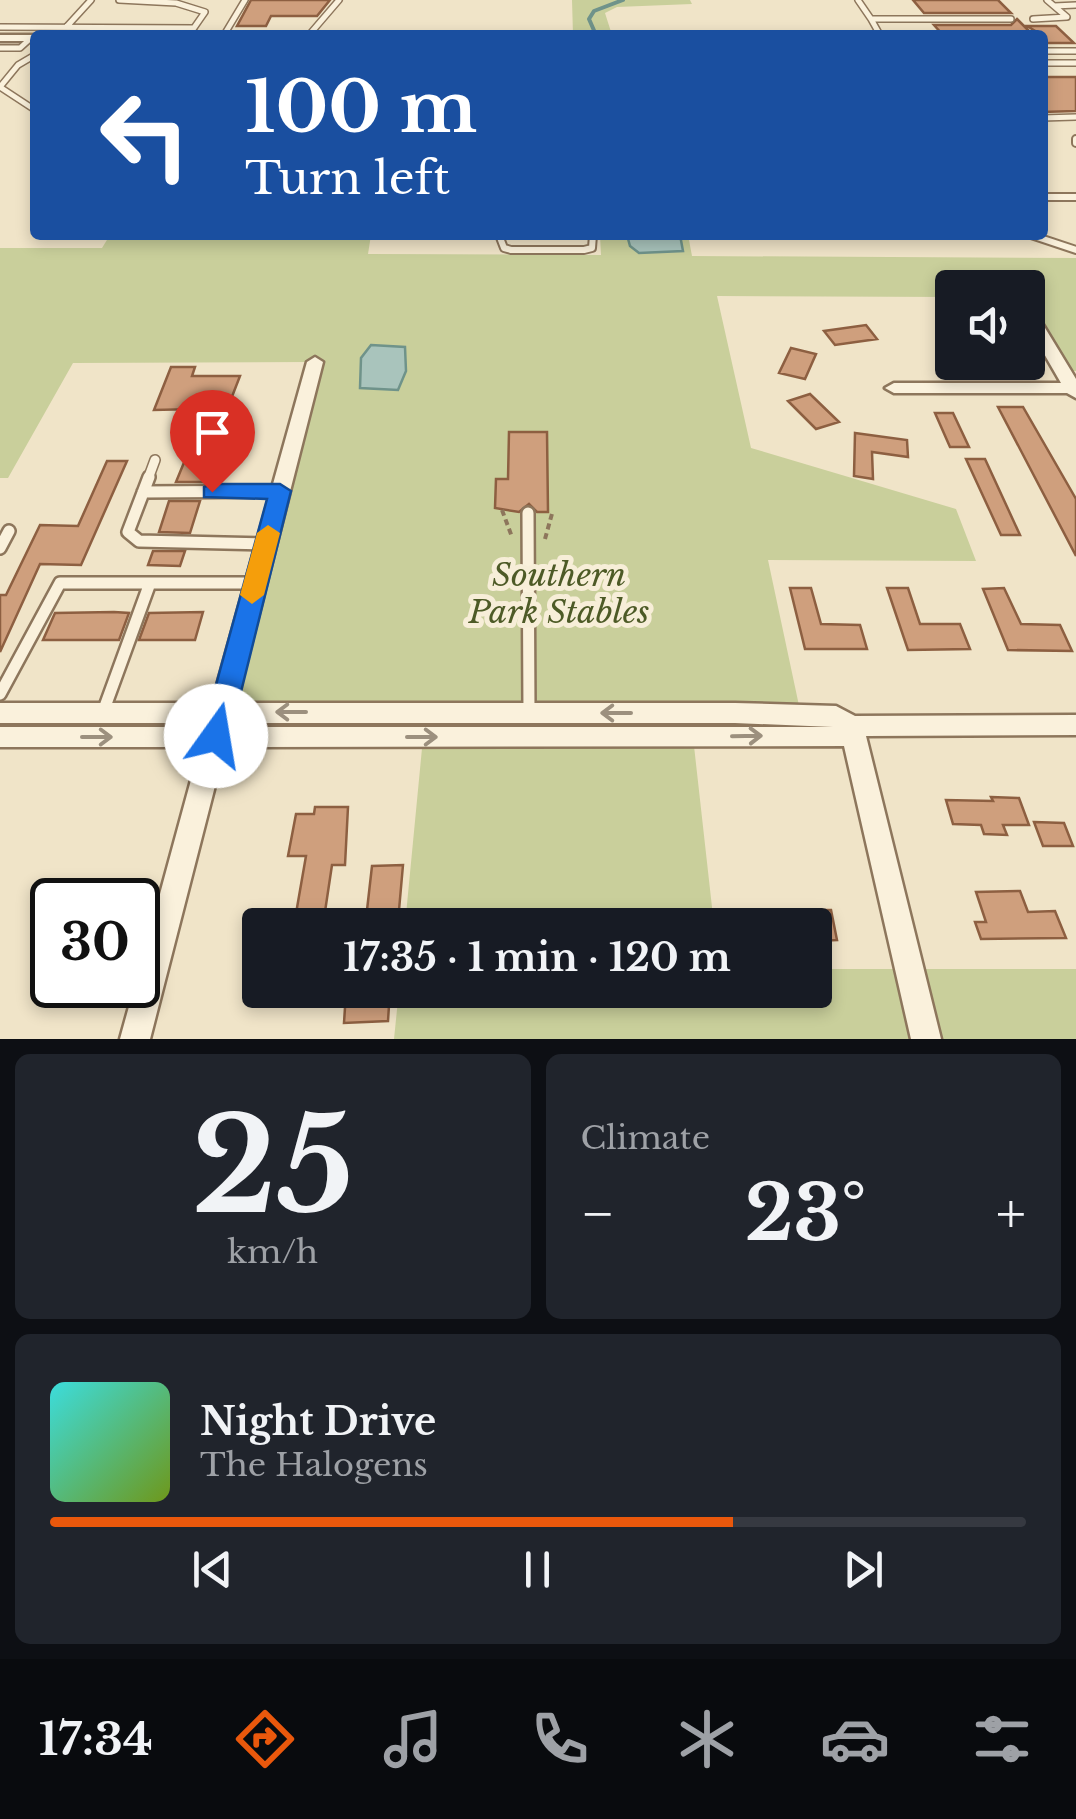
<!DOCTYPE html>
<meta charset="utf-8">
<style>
body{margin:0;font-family:"Libre Baskerville",serif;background:#20242c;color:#f1f3f6;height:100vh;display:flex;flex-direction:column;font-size:38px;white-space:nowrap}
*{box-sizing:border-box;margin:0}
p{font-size:32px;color:#9ea1a6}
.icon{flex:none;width:55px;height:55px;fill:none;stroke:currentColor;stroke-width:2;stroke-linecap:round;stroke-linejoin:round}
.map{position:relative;height:1039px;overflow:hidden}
.details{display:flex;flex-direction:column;gap:15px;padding:15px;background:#0d0f14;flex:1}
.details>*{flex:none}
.hud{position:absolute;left:30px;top:30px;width:1018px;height:210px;border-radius:10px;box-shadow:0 5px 15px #0003;background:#1a4fa0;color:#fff;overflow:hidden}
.controls{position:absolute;left:935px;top:270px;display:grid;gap:20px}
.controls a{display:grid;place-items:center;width:110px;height:110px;border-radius:10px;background:#171b24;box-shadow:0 5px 15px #0003;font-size:50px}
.speed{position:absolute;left:30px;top:878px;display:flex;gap:20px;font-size:50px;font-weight:700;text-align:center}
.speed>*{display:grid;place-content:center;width:130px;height:130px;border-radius:50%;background:#171b24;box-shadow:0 5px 15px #0003;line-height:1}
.speed .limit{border:5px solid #111;border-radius:15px;background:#fff;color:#111}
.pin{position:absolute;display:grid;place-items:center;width:85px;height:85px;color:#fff;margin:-102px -42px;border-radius:50% 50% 50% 0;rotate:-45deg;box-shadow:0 0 10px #0007}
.pin .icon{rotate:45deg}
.me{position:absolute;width:110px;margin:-55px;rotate:13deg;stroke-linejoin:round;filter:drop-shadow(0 0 8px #0008)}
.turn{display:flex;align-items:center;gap:35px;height:210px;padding:0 50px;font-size:45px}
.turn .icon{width:130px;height:130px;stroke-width:2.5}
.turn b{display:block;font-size:70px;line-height:85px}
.big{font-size:75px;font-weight:800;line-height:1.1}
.details .tile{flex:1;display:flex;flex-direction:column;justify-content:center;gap:15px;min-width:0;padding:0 35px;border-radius:15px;background:#20242c}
.details .dial{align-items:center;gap:0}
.dial b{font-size:130px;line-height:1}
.song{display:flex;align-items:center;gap:30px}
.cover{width:120px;height:120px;border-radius:15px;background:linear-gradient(135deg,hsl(180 70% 55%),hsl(80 70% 35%))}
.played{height:10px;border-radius:5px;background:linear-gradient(90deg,#ea580c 70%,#363941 70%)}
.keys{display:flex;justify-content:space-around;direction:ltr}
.heat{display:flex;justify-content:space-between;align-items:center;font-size:55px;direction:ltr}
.details .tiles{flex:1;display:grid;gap:15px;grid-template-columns:1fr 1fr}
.tile:last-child{grid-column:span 2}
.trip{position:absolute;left:242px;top:908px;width:590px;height:100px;border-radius:10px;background:#171b24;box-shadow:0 5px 15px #0003;font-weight:800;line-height:100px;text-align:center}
.tabs{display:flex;height:160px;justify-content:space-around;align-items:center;background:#090b0e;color:#9ea1a6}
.tabs .icon{width:70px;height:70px}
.tabs .active{color:#ea580c}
.tabs b{font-size:45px;color:#f1f3f6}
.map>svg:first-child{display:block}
.green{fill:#c9cf9b}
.water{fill:#a9c4bc;stroke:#6f938a;stroke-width:2.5}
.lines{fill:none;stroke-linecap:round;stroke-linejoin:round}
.stream{stroke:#6f938a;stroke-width:4}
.building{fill:#cf9f7d;stroke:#8d5f41;stroke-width:2.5}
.lane-far3-casing{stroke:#8d765c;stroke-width:8}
.lane-far2-casing{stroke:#8d765c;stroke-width:10}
.lane-far1-casing{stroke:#8d765c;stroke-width:12}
.lane-casing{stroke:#8d765c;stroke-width:16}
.street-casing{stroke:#8d765c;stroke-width:5}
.path{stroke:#8d765c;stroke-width:4;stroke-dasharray:6 4;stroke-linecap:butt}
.lane-far3{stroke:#faf1dc;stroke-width:5}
.lane-far2{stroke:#faf1dc;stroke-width:6}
.lane-far1{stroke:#faf1dc;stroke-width:9}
.lane{stroke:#faf1dc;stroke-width:11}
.street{fill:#faf1dc;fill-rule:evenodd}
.oneway{stroke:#9c907e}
.route{fill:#1a73e8;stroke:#114b97;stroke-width:2.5}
.slow{fill:#f59e0b}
.labels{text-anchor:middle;stroke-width:10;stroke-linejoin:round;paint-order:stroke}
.park-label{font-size:32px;font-style:italic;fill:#4d5a26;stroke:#f7eed8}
</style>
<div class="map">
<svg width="1076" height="1039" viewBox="0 0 1076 1039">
<rect width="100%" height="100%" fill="#f0e4c8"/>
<path class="green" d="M572,0H690L692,4L617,7L605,13L612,35H573Z
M110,235H371L368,254L601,255L600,235H688L692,256L1076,258V371H1063L1028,312V288H952V297L717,296L751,448L956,509L976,561L768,560L801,715L851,726L693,737L714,925H405L423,738L0,737V713L220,711L309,362L73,363L8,478H0V248H102Z
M815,969H1076V1039H394L399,990H815Z"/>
<path class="water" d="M627,235H680L683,251L639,253L630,246Z
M371,345L405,347L406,371L398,390L360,388L361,358Z"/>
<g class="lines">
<path class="stream" d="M596,35L589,19L594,11L623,0"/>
</g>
<path class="building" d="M251,0H330L317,16H271L266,26H237Z
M913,0H998L1011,13H924Z
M1017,19L1033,35H943L934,25H1011Z
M1027,26H1056L1074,43H1044L1042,35Z
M1042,77H1076V111L1042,112Z
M866,325L877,339L835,345L824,331Z
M791,348L816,354L805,379L779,373Z
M171,367H195L192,376H240L209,456H218L208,482H176L199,426H189L196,409L154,410Z
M810,394L839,422L816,429L788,401Z
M998,407H1023L1076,499V556Z
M935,413H953L969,447H950Z
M509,432H547L548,512H537L529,504L519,512L495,508L496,479H508Z
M855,433L907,440L908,457L872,452L873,479L854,476Z
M966,459H985L1020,535H1001Z
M107,461H127L81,565L40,564L0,652V595H6L40,525L78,526Z
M169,501H200L190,533L159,532Z
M153,551H185L180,566L148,565Z
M790,588H811L821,624L860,625L867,649H805Z
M887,588H908L920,624H960L970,649L908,650Z
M1004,588L1021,624L1060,625L1072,651L1008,650L983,589Z
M114,612L129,613L119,640H43L55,613Z
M203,612L195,640H139L149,613Z
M991,797L1019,798L1029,825H1003L1007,835L984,834L981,825L953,824L946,800L993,801Z
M315,807H348L345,865H332L323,925H294L306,856H288L296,814H314Z
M1034,822L1064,823L1073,846H1043Z
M403,865L399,910H367L372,866Z
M1020,891L1028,912L1055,911L1066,938L981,939L975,922H986L976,892Z
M815,910H831L837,940L815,941Z
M390,990L388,1021L344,1023L346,992Z"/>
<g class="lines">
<defs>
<path id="lane-far3" d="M119,0L176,3L205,12L189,35
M858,0L871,19H1011
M1047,0L1054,6L1076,5
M871,19L880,35
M1033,19L1067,17L1054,6
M0,27L194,28
M59,35L91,0
M224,35L245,0
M309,35L339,0
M0,48H20L31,38
M1042,51H1076
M35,55L18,65L0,87L35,110
M1042,63H1076
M1042,118L1076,117"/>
<path id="lane-far2" d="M1076,139V143
M1042,197H1076
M499,235L504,248L511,250H584L592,248L593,235
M1031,235L1076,250"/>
<path id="lane-far1" d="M148,479L155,460"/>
<path id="lane" d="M149,477L128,532L139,541L265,544
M143,492L280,491
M528,513L529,714
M0,548L9,531
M0,694L60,583H255
M103,712L150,583"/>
<path id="street" d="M0,35H35V41H0Z
M1031,313L1039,318L1076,379V398L1067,393H894L885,388L894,383H1061L1028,326V314Z
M315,357L323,362L236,703H735L836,706L855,716L1076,715V735L866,736L941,1039H911L844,746L225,747L150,1039H120L135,985H138V975L200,747H0V727H206L207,723H0V703H212L307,362ZM231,723H735L833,727H230Z"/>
</defs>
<use href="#lane-far3" class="lane-far3-casing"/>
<use href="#lane-far2" class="lane-far2-casing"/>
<use href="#lane-far1" class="lane-far1-casing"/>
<use href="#lane" class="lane-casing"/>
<use href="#street" class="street-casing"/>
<path class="path" d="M502,510L512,537
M545,539L553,510"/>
<use href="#lane-far3" class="lane-far3"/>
<use href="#lane-far2" class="lane-far2"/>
<use href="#lane-far1" class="lane-far1"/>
<use href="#lane" class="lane"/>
<use href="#street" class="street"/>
</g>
<defs><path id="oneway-shaft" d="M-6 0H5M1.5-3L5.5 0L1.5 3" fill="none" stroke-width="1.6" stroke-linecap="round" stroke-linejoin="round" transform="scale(2.5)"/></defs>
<g class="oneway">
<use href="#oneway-shaft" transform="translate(291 712) rotate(-180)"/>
<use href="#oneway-shaft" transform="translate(616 713) rotate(180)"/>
<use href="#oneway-shaft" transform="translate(747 736) rotate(-1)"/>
<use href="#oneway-shaft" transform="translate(97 737)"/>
<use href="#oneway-shaft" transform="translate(422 737)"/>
</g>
<path class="route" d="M212,484H280L291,491L230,736L226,745H206L202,736L267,499L204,497V487Z"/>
<path class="slow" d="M268,525L280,533L264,595L252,604L240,595L257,533Z"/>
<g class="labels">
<g class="park-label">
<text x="559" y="586">Southern<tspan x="559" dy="37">Park Stables</tspan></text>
</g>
</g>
</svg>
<div class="controls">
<a><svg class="icon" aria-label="sound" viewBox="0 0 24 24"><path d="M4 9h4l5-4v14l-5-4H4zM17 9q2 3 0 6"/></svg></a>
</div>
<div class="speed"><div class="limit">30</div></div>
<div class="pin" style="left:212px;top:492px;background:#d93025"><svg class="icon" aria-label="arrive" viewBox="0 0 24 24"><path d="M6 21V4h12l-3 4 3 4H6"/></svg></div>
<svg class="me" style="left:216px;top:736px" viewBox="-20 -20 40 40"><circle r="19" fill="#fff"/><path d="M0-13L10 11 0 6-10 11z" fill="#1a73e8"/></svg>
<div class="trip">17:35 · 1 min · 120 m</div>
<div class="hud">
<div class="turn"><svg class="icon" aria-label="left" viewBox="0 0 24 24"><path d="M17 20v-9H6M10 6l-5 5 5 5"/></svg><div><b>100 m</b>Turn left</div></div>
</div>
</div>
<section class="details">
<div class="tiles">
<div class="tile dial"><b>25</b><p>km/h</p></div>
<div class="tile"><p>Climate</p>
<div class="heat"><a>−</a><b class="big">23°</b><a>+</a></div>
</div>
<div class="tile">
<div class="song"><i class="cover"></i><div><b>Night Drive</b><p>The Halogens</p></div></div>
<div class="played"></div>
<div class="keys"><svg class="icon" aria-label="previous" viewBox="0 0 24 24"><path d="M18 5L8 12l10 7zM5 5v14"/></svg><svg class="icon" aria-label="pause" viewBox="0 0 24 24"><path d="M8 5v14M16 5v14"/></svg><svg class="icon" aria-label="next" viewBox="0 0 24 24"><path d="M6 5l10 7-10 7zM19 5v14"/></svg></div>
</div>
</div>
</section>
<nav class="tabs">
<b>17:34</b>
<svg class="icon active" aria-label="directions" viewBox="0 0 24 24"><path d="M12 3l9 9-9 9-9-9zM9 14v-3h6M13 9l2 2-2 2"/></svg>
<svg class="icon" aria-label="music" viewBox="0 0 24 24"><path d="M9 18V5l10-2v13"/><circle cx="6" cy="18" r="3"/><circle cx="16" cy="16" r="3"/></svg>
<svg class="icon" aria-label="phone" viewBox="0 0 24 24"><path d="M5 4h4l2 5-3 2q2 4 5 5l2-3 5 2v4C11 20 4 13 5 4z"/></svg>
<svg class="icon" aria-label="climate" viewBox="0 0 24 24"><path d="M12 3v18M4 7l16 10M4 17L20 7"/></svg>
<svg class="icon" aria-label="car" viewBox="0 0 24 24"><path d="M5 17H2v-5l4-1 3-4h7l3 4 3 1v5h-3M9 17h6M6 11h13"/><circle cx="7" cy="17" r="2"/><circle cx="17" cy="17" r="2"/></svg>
<svg class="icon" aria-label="filters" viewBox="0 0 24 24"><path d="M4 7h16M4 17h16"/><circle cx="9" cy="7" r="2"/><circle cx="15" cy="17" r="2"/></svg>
</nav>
